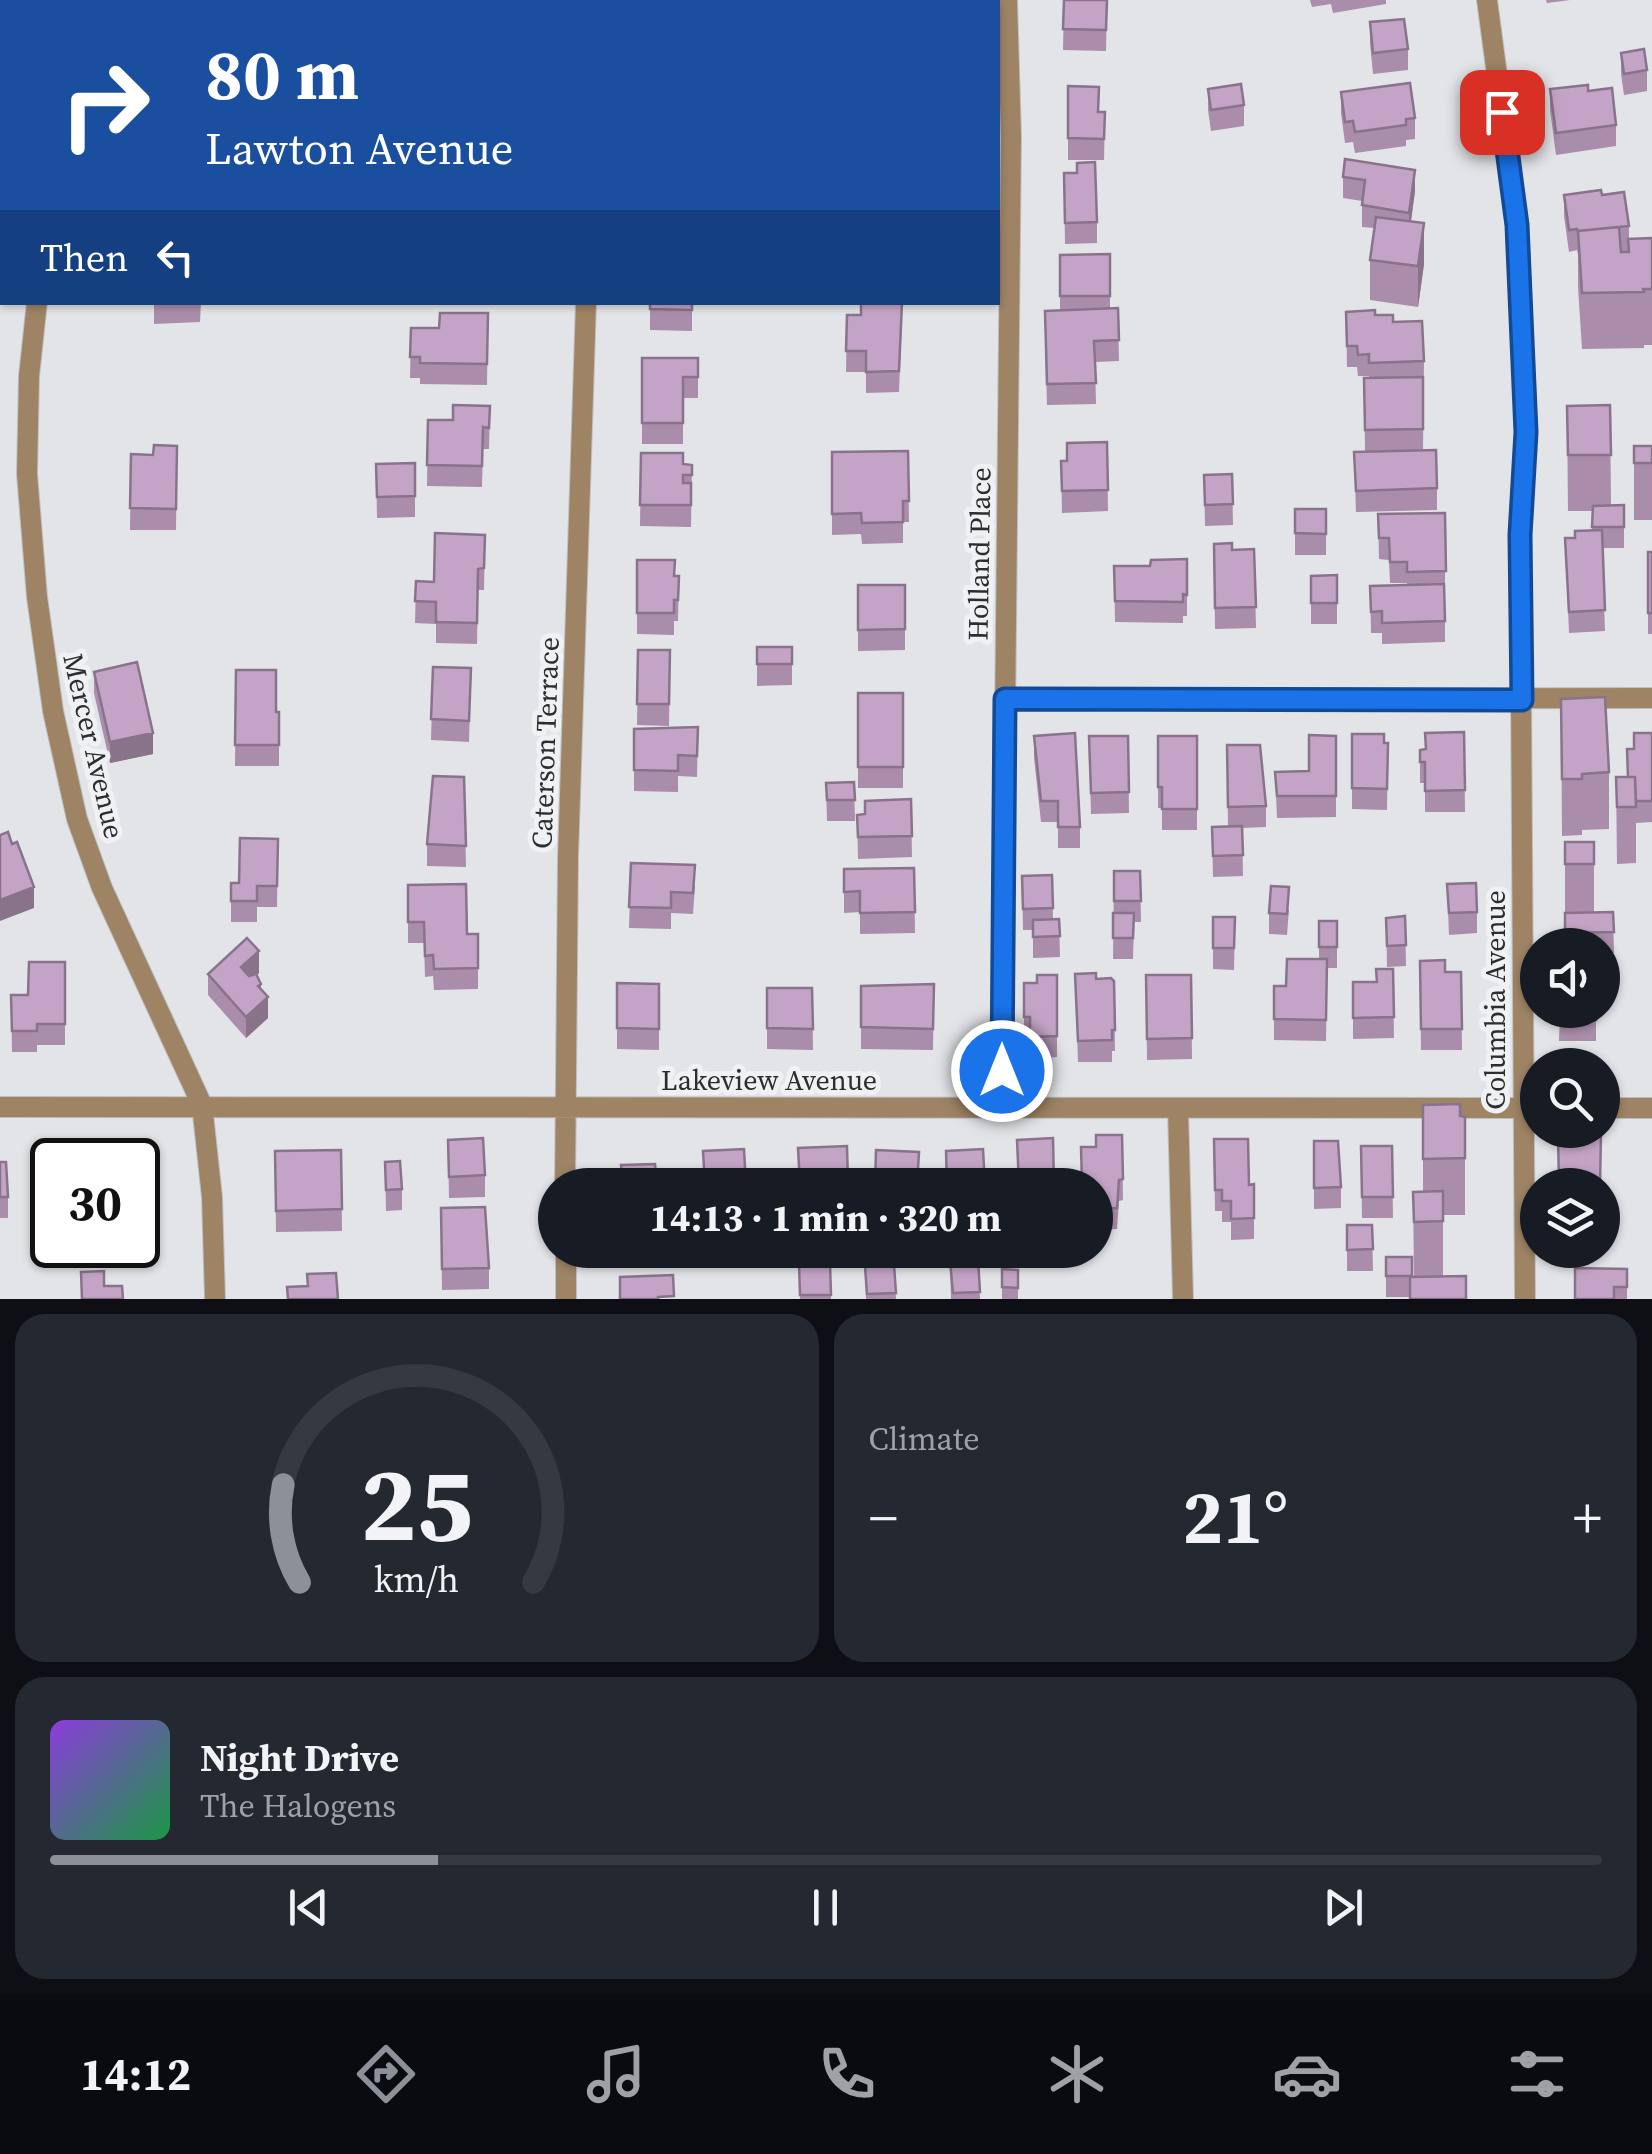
<!DOCTYPE html>
<meta charset="utf-8">
<style>
body{margin:0;font-family:"Source Serif 4",serif;background:#242831;color:#f1f3f6;height:100vh;display:flex;flex-direction:column;font-size:38px;white-space:nowrap}
*{box-sizing:border-box;margin:0}
p{font-size:32px;color:#9ea1a6}
.icon{flex:none;width:55px;height:55px;fill:none;stroke:currentColor;stroke-width:2;stroke-linecap:round;stroke-linejoin:round}
.map{position:relative;height:1299px;overflow:hidden}
.details{display:flex;flex-direction:column;gap:15px;padding:15px;background:#0d0f14;flex:1}
.details>*{flex:none}
.guide{position:absolute;left:0px;top:0px;width:1000px;height:305px;box-shadow:0 2px 8px #0004;background:#1a4fa0;color:#fff;overflow:hidden}
.tools{position:absolute;left:1520px;top:928px;display:grid;gap:20px}
.tools a{display:grid;place-items:center;width:100px;height:100px;border-radius:50%;background:#171b24;box-shadow:0 2px 8px #0004;font-size:50px}
.speed{position:absolute;left:30px;top:1138px;display:flex;gap:20px;font-size:50px;font-weight:700;text-align:center}
.speed>*{display:grid;place-content:center;width:130px;height:130px;border-radius:50%;background:#171b24;box-shadow:0 2px 8px #0004;line-height:1}
.speed .limit{border:5px solid #111;border-radius:15px;background:#fff;color:#111}
.pin{position:absolute;display:grid;place-items:center;width:85px;height:85px;color:#fff;margin:-42px;border-radius:20px;box-shadow:0 5px 15px #0006}
.me{position:absolute;width:110px;margin:-55px;rotate:0deg;stroke-linejoin:round;filter:drop-shadow(0 0 8px #0008)}
.turn{display:flex;align-items:center;gap:35px;height:210px;padding:0 40px;font-size:45px}
.turn .icon{width:130px;height:130px;stroke-width:2.5}
.turn b{display:block;font-size:70px;line-height:85px}
.then{display:flex;align-items:center;height:95px;padding:0 40px;background:#0003;gap:20px;font-size:38px}
.big{font-size:75px;font-weight:700;line-height:1.1}
.details .tile{flex:1;display:flex;flex-direction:column;justify-content:center;gap:15px;min-width:0;padding:0 35px;border-radius:30px;background:#242831}
.details .dial{align-items:center;gap:0}
.dial svg{height:260px;overflow:visible;fill:none;stroke:#363941;stroke-width:7;stroke-linecap:round;text-anchor:middle}
.dial text{fill:#f1f3f6;stroke:none}
.song{display:flex;align-items:center;gap:30px}
.cover{width:120px;height:120px;border-radius:15px;background:linear-gradient(135deg,hsl(270 70% 55%),hsl(140 70% 35%))}
.played{height:10px;border-radius:5px;background:linear-gradient(90deg,#8c9099 25%,#363941 25%)}
.keys{display:flex;justify-content:space-around;direction:ltr}
.heat{display:flex;justify-content:space-between;align-items:center;font-size:55px;direction:ltr}
.details .tiles{flex:1;display:grid;gap:15px;grid-template-columns:1fr 1fr}
.tile:last-child{grid-column:span 2}
.trip{position:absolute;left:538px;top:1168px;width:575px;height:100px;border-radius:50px;background:#171b24;box-shadow:0 2px 8px #0004;font-weight:700;line-height:100px;text-align:center}
.tab-bar{display:flex;height:160px;justify-content:space-around;align-items:center;background:#090b0e;color:#9ea1a6}
.tab-bar .icon{width:70px;height:70px}
.tab-bar .on{color:#8c9099}
.tab-bar b{font-size:45px;color:#f1f3f6}
.map>svg:first-child{display:block}
.lines{fill:none;stroke-linecap:round;stroke-linejoin:round}
.minor-casing{stroke:#bebfc2;stroke-width:22}
.minor{stroke:#9e8465;stroke-width:20}
.wall{fill:#a98daa}
.shaded-wall{fill:#89738b}
.building{fill:#c4a4c6;stroke:#89738b;stroke-width:2.5}
.route-casing{stroke:#114b97;stroke-width:25}
.route{stroke:#1a73e8;stroke-width:18}
.labels{text-anchor:middle;stroke-width:10;stroke-linejoin:round;paint-order:stroke}
.street-label{font-size:28px;fill:#2c2d2e;stroke:#eff1f5}
</style>
<div class="map">
<svg width="1652" height="1299" viewBox="0 0 1652 1299">
<rect width="100%" height="100%" fill="#e2e4e7"/>
<g class="lines">
<defs>
<path id="minor" d="M1487,0L1517,225L1526,432L1520,535L1525,1299
M129,2L130,0
M594,2V0
M37,302L29,376L27,474L37,597L53,711L77,819L102,888L202,1105L212,1197L215,1299
M1005,699L1652,698
M0,1107L1538,1108
M1001,1108L1011,137L1007,0
M1602,1108H1652
M1178,1109L1183,1299
M565,1185L568,857L586,302
M566,1250V1299"/>
</defs>
<use href="#minor" class="minor-casing"/>
<use href="#minor" class="minor"/>
</g>
<path class="wall" d="M20,0H52V2H20Z
M455,0H499V2H455Z
M1064,0H1107L1106,51L1063,50Z
M1310,0H1386V4L1333,13L1331,4L1312,7Z
M1546,0H1570L1547,3Z
M1370,22L1408,49V70L1373,74L1370,43Z
M2,32V105H0V33Z
M1621,53L1647,70V91L1624,95L1621,74Z
M1068,86L1099,112H1105L1104,160H1068Z
M1208,89L1244,105V126L1211,131L1208,110Z
M1550,89L1588,91L1616,125V146L1556,155L1550,110Z
M1341,92L1415,118V139L1406,140V146L1355,153L1353,142L1345,143L1341,113Z
M1345,159L1415,191L1411,222L1424,264L1418,307L1370,300V260L1374,228L1362,227V201L1343,198V177Z
M1064,173L1097,222V243L1065,244Z
M1564,195H1602L1629,226V239L1652,238V345H1644V348L1582,349L1578,287V254L1577,250L1569,252L1564,216Z
M1110,254V308H1118L1119,361L1095,362L1096,404L1047,405L1045,332L1060,310V255Z
M151,302H201L200,322L154,324V304Z
M650,302H692V331L650,330Z
M1346,312L1375,315L1393,322L1424,361L1423,450L1437,488V510L1356,512L1354,452L1413,450L1365,451L1364,378H1369V376H1358L1357,367H1347Z
M488,313L487,385L420,384V378H410L411,328H439Z
M847,315L902,317L899,392L866,393V372H846Z
M642,358H698V398H683V444H642Z
M1610,405L1611,505H1624V548H1602L1605,631L1569,633L1565,538H1575L1592,530V511H1568L1567,406Z
M490,406L489,449H483L482,487L427,486L428,420H453Z
M1107,442L1108,511L1062,513L1061,461H1067Z
M177,446L176,530H130L131,454L153,455Z
M1634,446H1652V520H1634Z
M908,451L909,522H903V543L862,544L861,534L832,535V452Z
M641,453L683,464L692,465L691,527L640,526Z
M415,463V517L377,518L376,464Z
M1232,474L1233,525L1205,526L1204,475Z
M1295,509H1326V555H1295Z
M1445,513V642L1382,644V633H1371L1370,586L1407,585V583H1390L1389,560L1379,559L1378,514Z
M485,535L484,590H478L477,644L436,643V624L415,623L416,581L434,582Z
M1214,544L1232,550L1254,549L1256,628L1215,629Z
M1648,552H1652V634H1648Z
M1187,559V616H1183V623L1115,622L1114,566H1150Z
M637,560L674,576H679L678,621H674V635L637,634Z
M1337,575V624H1311V576Z
M858,585H905V650L858,651Z
M757,647H792V685L757,686Z
M638,650H670L669,726L637,725Z
M433,667L471,668L469,742L431,740Z
M236,670L276,712H279V766H235Z
M94,672L153,754L110,763L94,693Z
M858,693H903V788H858Z
M1561,699L1609,772V829L1582,830V835L1562,836Z
M698,727L697,777L678,776V792L634,791V729Z
M1464,732L1465,812H1425V783H1420V750H1425Z
M1652,733V822L1636,823V814V863L1617,864L1616,777H1627L1634,749Z
M1352,734L1388,743L1387,810L1352,809Z
M1034,736L1080,827V848H1058V822H1041L1034,758Z
M1089,736H1128L1129,813L1091,814Z
M1158,736H1197V830H1162V808H1158Z
M1336,736V817L1277,818L1275,772L1309,771Z
M1227,745L1266,806V827L1242,828L1243,876L1213,877L1212,827L1228,826Z
M464,777L466,867L427,866V844Z
M854,782L855,821H827L826,783Z
M911,799L912,857L858,859L857,815L865,814Z
M278,839L277,907H257V922H231V883H239Z
M1565,842H1594V912H1613L1614,953H1602V945H1565Z
M631,863L695,886L693,914L671,913V929L629,928Z
M914,868L915,933L860,934V912L844,913V869Z
M1114,871H1140L1141,922H1134L1133,959H1113Z
M1052,875L1053,919H1059L1060,957L1033,958V930H1023L1022,876Z
M1447,884L1477,912V933L1449,935Z
M408,885L467,934H478V989L434,990L433,976L425,977L424,943H408Z
M1289,909L1287,935L1269,934V913Z
M1405,916L1406,966L1387,967L1386,918Z
M1213,917H1235L1234,970L1213,969Z
M1319,921L1337,947V968H1327L1326,1041L1274,1040V986H1286L1319,959Z
M1420,961L1445,972H1461L1462,1050H1421Z
M65,962V1045H37V1052H12L11,995H28Z
M1393,969L1394,1038L1353,1039V982H1377Z
M259,973L257,975L268,1018L246,1038L208,995V974Z
M1075,974L1114,981L1115,1051H1112V1062H1078Z
M1057,975V1057L1030,1059V1039H1024V983H1037Z
M1146,975H1191L1192,1059L1147,1060Z
M617,983L659,984V1050L617,1049Z
M934,984L933,1050L861,1049V986Z
M767,988H812L813,1050L767,1049Z
M1560,1010H1596V1041H1559Z
M1423,1105L1465,1117V1215H1443V1277L1410,1297H1386V1257L1414,1277L1413,1192H1423Z
M1122,1135L1123,1200L1119,1201L1117,1229L1095,1230L1096,1147Z
M1214,1139L1249,1185L1254,1184V1239L1231,1240V1222H1222V1211H1215Z
M448,1140L485,1175V1197L449,1198Z
M1314,1141L1341,1187V1208L1314,1209Z
M1361,1146H1392L1393,1218H1362Z
M341,1150L342,1231L276,1232L275,1151Z
M138,1160L153,1186V1208H149V1235L138,1236Z
M0,1162L8,1197V1218H0Z
M385,1162L402,1189V1210L386,1211Z
M441,1208L489,1268V1289L442,1290Z
M1347,1225H1372L1373,1271H1347Z
M622,1250H657V1251L622,1253Z
M1561,1250H1599V1259L1561,1260Z
M978,1259L980,1299H951L950,1261Z
M830,1263L831,1299H800L799,1264Z
M894,1265L896,1299H866L865,1266Z
M1002,1269L1018,1270V1299H1002Z
M1627,1269V1299H1575Z"/>
<path class="shaded-wall" d="M1415,170V191L1409,234V213Z
M1424,223V264L1418,307V266Z
M153,733V754L110,763V742Z
M34,887V908L0,921V900Z
M259,951V973L241,988V967Z
M261,984V1004L268,997V1018L246,1038V1017L258,986Z"/>
<path class="building" d="M876,0H904V2H876Z
M1064,0H1107L1106,30L1063,29Z
M1404,19L1408,49L1373,53L1370,22Z
M2,32V84H0V33Z
M1644,49L1647,70L1624,74L1621,53Z
M1410,83L1415,118L1406,119V125L1355,132L1353,121L1345,122L1341,92Z
M1241,84L1244,105L1211,110L1208,89Z
M1588,85V91L1612,88L1616,125L1556,133L1550,89Z
M1068,86L1099,87L1098,112H1105L1104,139L1068,138Z
M1345,159L1415,170L1409,213L1362,205L1365,180L1343,177Z
M1095,162L1097,222L1065,223L1064,173H1077V163Z
M1601,190L1602,195L1624,192L1629,226L1578,231V233L1577,229L1569,230L1564,195Z
M1376,217L1424,223L1418,266L1370,260Z
M1619,227L1621,252H1629L1628,239L1652,238V289H1643L1644,292L1582,293L1578,231Z
M1110,254V296H1060V255Z
M650,302H692V310L650,309Z
M861,302H902L899,371L866,372V351H846L847,315H861Z
M1118,308L1119,340L1094,341L1096,383L1047,384L1045,311Z
M1375,310V315H1393V322L1422,321L1424,361L1369,363V354L1358,355L1357,346H1347L1346,312Z
M440,313H488L487,364L420,363V357H410L411,328H439Z
M642,358H698V377H683V423H642Z
M1423,377V429L1365,430L1364,378Z
M453,405L490,406L489,428L483,427L482,466L427,465L428,420H453Z
M1610,405L1611,455H1568L1567,406Z
M1107,442L1108,490L1062,491L1061,461H1067V443Z
M154,445L177,446L176,509L130,508L131,454L153,455Z
M1634,446H1652V463H1634Z
M1436,450L1437,488L1356,491L1354,452Z
M908,451L909,501H903V522L862,523L861,513L832,514V452Z
M641,453H683V464L692,465V475H683V483H691V505H640Z
M415,463V496L377,497L376,464Z
M1232,474L1233,504L1205,505L1204,475Z
M1624,505V527H1592L1593,506Z
M1295,509H1326V534L1295,533Z
M1445,513L1446,571L1407,572V562H1390L1389,538H1379L1378,514Z
M1602,530L1605,610L1569,612L1565,538H1575V531Z
M435,533L485,535L484,568L478,569L477,623L436,622V602L415,601L416,581L434,582Z
M1232,543V550L1254,549L1256,607L1215,608L1214,544Z
M1648,552H1652V613H1648Z
M1187,559V595L1183,594V602L1115,601L1114,566H1150L1151,560Z
M637,560H675L674,576H679L678,600H674V613H637Z
M1337,575V603H1311V576Z
M1444,584L1445,621L1382,623V611L1371,612L1370,586Z
M858,585H905V629L858,630Z
M757,647H792V664H757Z
M638,650H670L669,704H637Z
M137,662L153,733L110,742L94,672Z
M433,667L471,668L469,721L431,719Z
M236,670H276V712H279V745H235Z
M858,693H903V767H858Z
M1605,697L1609,772L1582,774V779H1562L1561,699Z
M698,727L697,756L678,755V771L634,770V729Z
M1464,732L1465,790L1425,791V762H1420V750L1426,749L1425,733Z
M1075,733L1080,827H1058V801H1041L1034,736Z
M1634,733H1652V801H1636L1635,777H1628L1627,749H1634Z
M1352,734H1384V743H1388L1387,789L1352,788Z
M1309,735L1336,736V796H1277L1275,772L1309,771Z
M1089,736H1128L1129,792L1091,793Z
M1158,736H1197V809H1162V787H1158Z
M1227,745H1260L1266,806L1228,807Z
M433,776L464,777L466,846L427,844Z
M1616,777H1635L1636,807H1617Z
M854,782L855,800H827L826,783Z
M911,799L912,836L858,837L857,815L865,814V801Z
M1242,826L1243,855L1213,856L1212,827Z
M8,832L12,844L17,842L34,887L0,900V835Z
M240,838L278,839L277,886H257V901H231V883H239Z
M1565,842H1594V864H1565Z
M631,863L695,865L693,893L671,892V908L629,907Z
M914,868L915,912L860,913V891L844,892V869Z
M1114,871H1140L1141,901H1114Z
M1052,875L1053,908L1023,909L1022,876Z
M1476,883L1477,912L1449,913L1447,884Z
M466,884L467,934H478V968L434,969L433,955L425,956L424,922H408V885Z
M1271,886L1289,887L1287,914L1269,913Z
M1613,912L1614,932L1565,933V913Z
M1113,913H1134L1133,938H1113Z
M1405,916L1406,945L1387,946L1386,918Z
M1213,917H1235L1234,948H1213Z
M1059,919L1060,936L1033,937V920Z
M1319,921H1337V947H1319Z
M247,938L259,951L241,967L249,976L256,974L261,984L258,986L268,997L246,1017L208,974Z
M1287,959H1327L1326,1020L1274,1019V986H1286Z
M1445,960V972H1461L1462,1029H1421L1420,961Z
M29,962H65V1024H37V1031H12L11,995H28Z
M1376,969H1393L1394,1017L1353,1018V982H1377Z
M1096,973V979L1111,978L1114,981L1115,1030H1112V1040L1078,1041L1075,974Z
M1037,975H1057V1036L1030,1037V1017H1024V983H1037Z
M1146,975H1191L1192,1038L1147,1039Z
M617,983L659,984V1029L617,1028Z
M934,984L933,1029L861,1027V986Z
M767,988H812L813,1029L767,1028Z
M1560,1010H1596V1020H1559Z
M1460,1104V1116L1465,1117V1158L1423,1159V1105Z
M1558,1133H1601L1600,1185H1559Z
M1096,1135H1122L1123,1179L1119,1180L1117,1208L1095,1209V1185H1082L1081,1147H1096Z
M483,1138L485,1175L449,1177L448,1140Z
M1053,1138L1054,1185H1019L1017,1140Z
M1214,1139H1248L1249,1185L1254,1184V1218L1231,1219V1201H1222V1190H1215Z
M1314,1141H1338L1341,1187L1314,1188Z
M147,1143L148,1176H153V1186L148,1187L149,1214H138V1160H99L98,1145Z
M847,1146L848,1185H800L798,1148Z
M1361,1146H1392L1393,1197H1362Z
M744,1149L746,1185H705L703,1151Z
M983,1149L985,1185H947L946,1151Z
M341,1150L342,1209L276,1211L275,1151Z
M876,1150L919,1152L917,1185H875Z
M400,1161L402,1189L386,1190L385,1162Z
M0,1162H6L8,1197H0Z
M655,1164L657,1185H619V1180H622L621,1165Z
M1443,1191V1221L1414,1222L1413,1192Z
M485,1207L489,1268L442,1269L441,1208Z
M1347,1225H1372L1373,1249L1347,1250Z
M1386,1257H1412V1276H1386Z
M978,1259L980,1292L953,1293L950,1261Z
M830,1263L831,1295H800L799,1264Z
M894,1265L896,1293L867,1294L865,1266Z
M1575,1268L1627,1269V1287H1614V1299H1575Z
M1002,1269L1018,1270V1288L1002,1287Z
M104,1271V1286H122L123,1299H82L81,1272Z
M336,1273L338,1299H288L287,1287L308,1286L307,1274Z
M673,1275L674,1296L658,1297V1299H620V1277Z
M1466,1276V1299H1410V1277Z"/>
<g class="lines">
<defs>
<path id="route" d="M1002,1071L1005,699L1522,700L1520,535L1526,432L1517,225L1502,112"/>
</defs>
<use href="#route" class="route-casing"/>
<use href="#route" class="route"/>
</g>
<g class="labels">
<g class="street-label">
<text transform="translate(979 554) rotate(-89)" y="10">Holland Place</text>
<text transform="translate(545 743) rotate(-88)" y="10">Caterson Terrace</text>
<text transform="translate(94 746) rotate(77)" y="10">Mercer Avenue</text>
<text transform="translate(1495 1000) rotate(-90)" y="10">Columbia Avenue</text>
<text x="769" y="1090">Lakeview Avenue</text>
</g>
</g>
</svg>
<div class="tools">
<a><svg class="icon" aria-label="sound" viewBox="0 0 24 24"><path d="M4 9h4l5-4v14l-5-4H4zM17 9q2 3 0 6"/></svg></a>
<a><svg class="icon" aria-label="search" viewBox="0 0 24 24"><circle cx="10" cy="10" r="6"/><path d="M15 15l6 6"/></svg></a>
<a><svg class="icon" aria-label="layers" viewBox="0 0 24 24"><path d="M12 4l9 5-9 5-9-5zM3 14l9 5 9-5"/></svg></a>
</div>
<div class="speed"><div class="limit">30</div></div>
<div class="pin" style="left:1502px;top:112px;background:#d93025"><svg class="icon" aria-label="arrive" viewBox="0 0 24 24"><path d="M6 21V4h12l-3 4 3 4H6"/></svg></div>
<svg class="me" style="left:1002px;top:1071px" viewBox="-20 -20 40 40"><circle r="17" fill="#1a73e8" stroke="#fff" stroke-width="3"/><path d="M0-11L8 9 0 5-8 9z" fill="#fff"/></svg>
<div class="trip">14:13 · 1 min · 320 m</div>
<div class="guide">
<div class="turn"><svg class="icon" aria-label="right" viewBox="0 0 24 24"><path d="M7 20v-9h11M14 6l5 5-5 5"/></svg><div><b>80 m</b>Lawton Avenue</div></div>
<div class="then">Then<svg class="icon" aria-label="left" viewBox="0 0 24 24"><path d="M17 20v-9H6M10 6l-5 5 5 5"/></svg></div>
</div>
</div>
<section class="details">
<div class="tiles">
<div class="tile dial"><svg viewBox="0 0 100 80">
<path d="M14 69A42 42 0 1 1 86 69"/>
<path d="M14 69A42 42 0 0 1 9 39" stroke="#8c9099"/>
<text x="50" y="56" font-size="32" font-weight="700">25</text>
<text x="50" y="72" font-size="11">km/h</text>
</svg></div>
<div class="tile"><p>Climate</p>
<div class="heat"><a>−</a><b class="big">21°</b><a>+</a></div>
</div>
<div class="tile">
<div class="song"><i class="cover"></i><div><b>Night Drive</b><p>The Halogens</p></div></div>
<div class="played"></div>
<div class="keys"><svg class="icon" aria-label="previous" viewBox="0 0 24 24"><path d="M18 5L8 12l10 7zM5 5v14"/></svg><svg class="icon" aria-label="pause" viewBox="0 0 24 24"><path d="M8 5v14M16 5v14"/></svg><svg class="icon" aria-label="next" viewBox="0 0 24 24"><path d="M6 5l10 7-10 7zM19 5v14"/></svg></div>
</div>
</div>
</section>
<nav class="tab-bar">
<b>14:12</b>
<svg class="icon on" aria-label="directions" viewBox="0 0 24 24"><path d="M12 3l9 9-9 9-9-9zM9 14v-3h6M13 9l2 2-2 2"/></svg>
<svg class="icon" aria-label="music" viewBox="0 0 24 24"><path d="M9 18V5l10-2v13"/><circle cx="6" cy="18" r="3"/><circle cx="16" cy="16" r="3"/></svg>
<svg class="icon" aria-label="phone" viewBox="0 0 24 24"><path d="M5 4h4l2 5-3 2q2 4 5 5l2-3 5 2v4C11 20 4 13 5 4z"/></svg>
<svg class="icon" aria-label="climate" viewBox="0 0 24 24"><path d="M12 3v18M4 7l16 10M4 17L20 7"/></svg>
<svg class="icon" aria-label="car" viewBox="0 0 24 24"><path d="M5 17H2v-5l4-1 3-4h7l3 4 3 1v5h-3M9 17h6M6 11h13"/><circle cx="7" cy="17" r="2"/><circle cx="17" cy="17" r="2"/></svg>
<svg class="icon" aria-label="filters" viewBox="0 0 24 24"><path d="M4 7h16M4 17h16"/><circle cx="9" cy="7" r="2"/><circle cx="15" cy="17" r="2"/></svg>
</nav>
